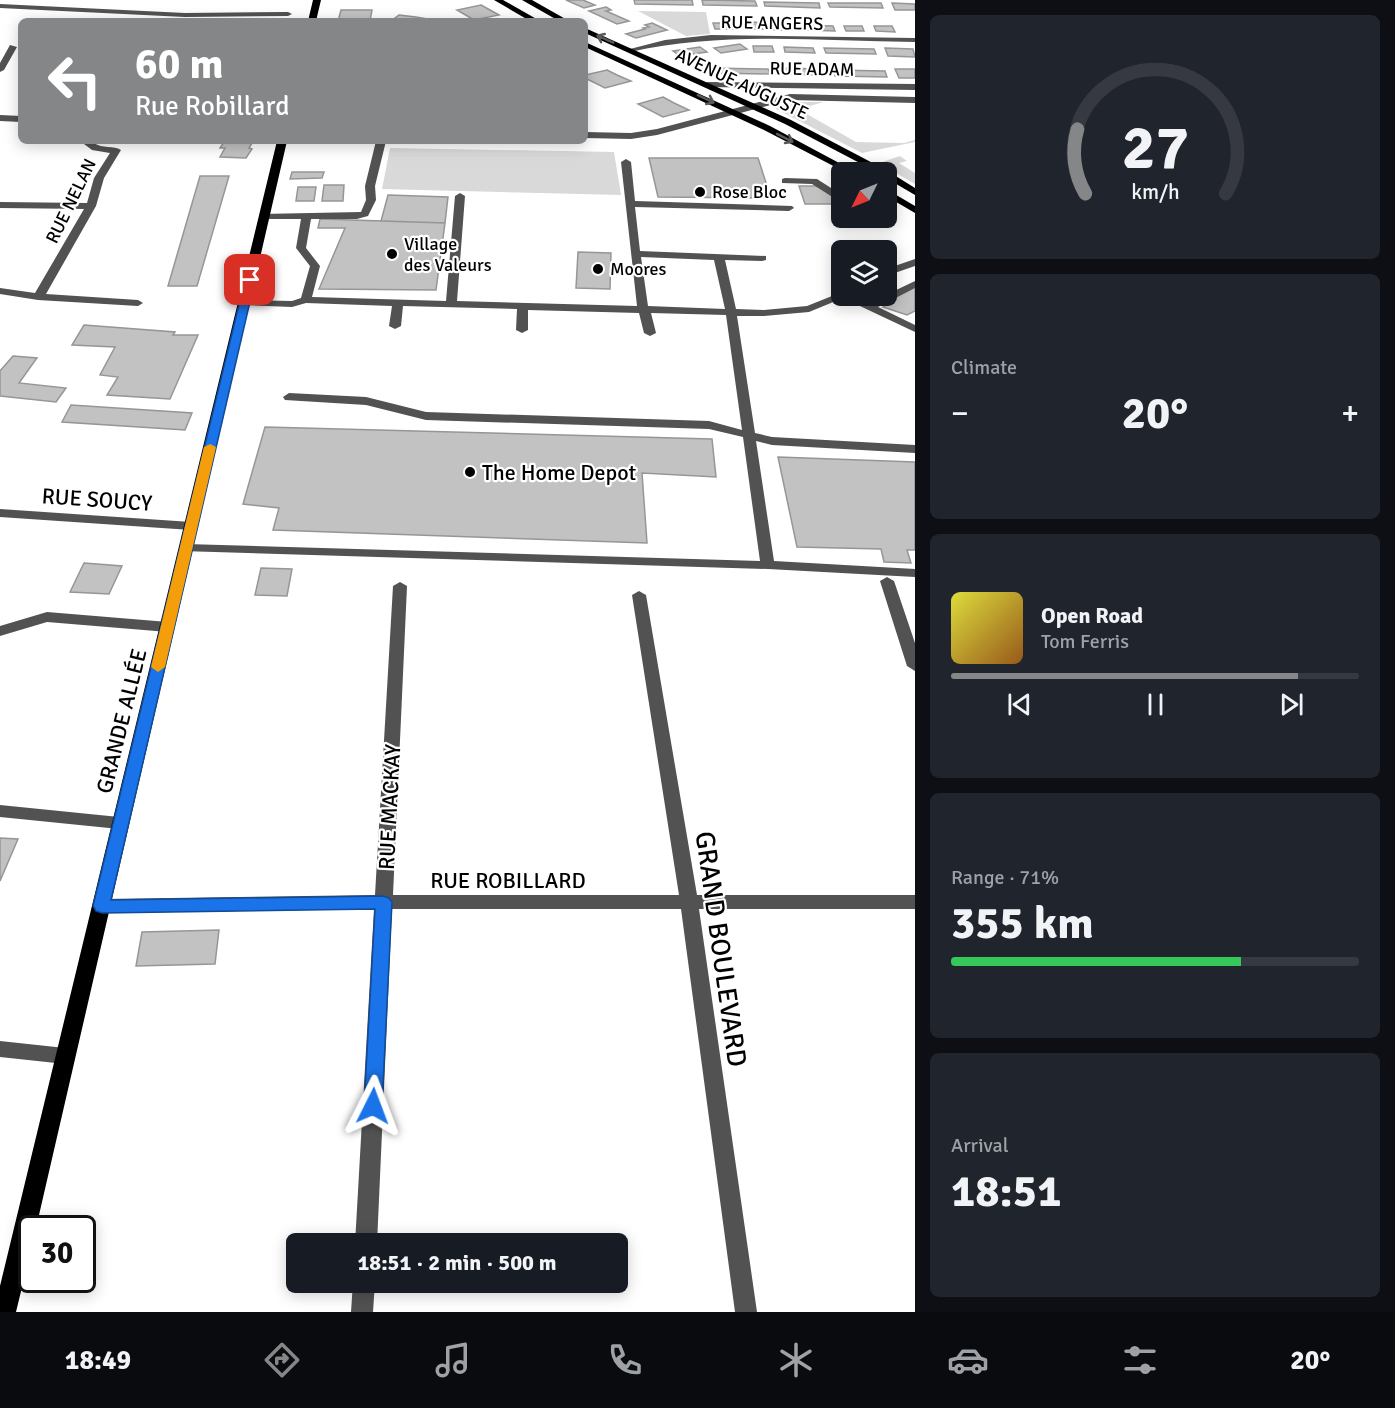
<!DOCTYPE html>
<meta charset="utf-8">
<style>
body{margin:0;font-family:Signika,sans-serif;background:#20242c;color:#f1f3f6;height:100vh;display:flex;flex-direction:column;font-size:22px;white-space:nowrap}
*{box-sizing:border-box;margin:0}
p{font-size:20px;color:#9ea1a6}
.icon{flex:none;width:33px;height:33px;fill:none;stroke:currentColor;stroke-width:2;stroke-linecap:round;stroke-linejoin:round}
.map{position:relative;flex:1;overflow:hidden}
.panel{display:flex;flex-direction:column;gap:15px;padding:15px;background:#0d0f14;width:480px}
.panel>*{flex:none}
.banner{position:absolute;left:18px;top:18px;width:570px;height:126px;border-radius:9px;box-shadow:0 3px 15px #0003;background:#858687;color:#fff;overflow:hidden}
.needle{width:39px;rotate:227deg}
.fabs{position:absolute;left:831px;top:162px;display:grid;gap:12px}
.fabs a{display:grid;place-items:center;width:66px;height:66px;border-radius:9px;background:#171b24;box-shadow:0 3px 15px #0003;font-size:30px}
.speed{position:absolute;left:18px;top:1215px;display:flex;gap:12px;font-size:30px;font-weight:700;text-align:center}
.speed>*{display:grid;place-content:center;width:78px;height:78px;border-radius:50%;background:#171b24;box-shadow:0 3px 15px #0003;line-height:1}
.speed .limit{border:3px solid #111;border-radius:9px;background:#fff;color:#111}
.pin{position:absolute;display:grid;place-items:center;width:51px;height:51px;color:#fff;margin:-26px;border-radius:12px;box-shadow:0 3px 9px #0006}
.me{position:absolute;width:66px;margin:-33px;rotate:3deg;stroke-linejoin:round;filter:drop-shadow(0 0 4px #0008)}
.turn{display:flex;align-items:center;gap:21px;height:126px;padding:0 18px;font-size:27px}
.turn .icon{width:78px;height:78px;stroke-width:2.5}
.turn b{display:block;font-size:42px;line-height:51px}
.big{font-size:45px;font-weight:700;line-height:1.1}
.panel .widget{flex:1;display:flex;flex-direction:column;justify-content:center;gap:9px;min-width:0;padding:0 21px;border-radius:9px;background:#20242c}
.panel .dial{align-items:center;gap:0}
.dial svg{height:156px;overflow:visible;fill:none;stroke:#363941;stroke-width:7;stroke-linecap:round;text-anchor:middle}
.dial text{fill:#f1f3f6;stroke:none}
.song{display:flex;align-items:center;gap:18px}
.cover{width:72px;height:72px;border-radius:9px;background:linear-gradient(135deg,hsl(60 70% 55%),hsl(30 70% 35%))}
.played{height:6px;border-radius:3px;background:linear-gradient(90deg,#858687 85%,#363941 85%)}
.keys{display:flex;justify-content:space-around;direction:ltr}
.heat{display:flex;justify-content:space-between;align-items:center;font-size:33px;direction:ltr}
.charge{height:9px;border-radius:4px;background:linear-gradient(90deg,#34c759 71%,#363941 0)}
.trip{position:absolute;left:286px;top:1233px;width:342px;height:60px;border-radius:9px;background:#171b24;box-shadow:0 3px 15px #0003;font-weight:700;line-height:60px;text-align:center}
.menu{display:flex;height:96px;justify-content:space-around;align-items:center;background:#090b0e;color:#9ea1a6}
.menu .icon{width:42px;height:42px}
.menu .on{color:#858687}
.menu b{font-size:27px;color:#f1f3f6}
main{display:flex;flex:1;min-height:0}
.map>svg:first-child{display:block}
.green{fill:#d9d9d9}
.building{fill:#c2c2c2;stroke:#969696;stroke-width:1.5}
.lines{fill:none;stroke-linecap:round;stroke-linejoin:round}
.minor{fill:#525252;fill-rule:evenodd}
.major{fill:#000;fill-rule:evenodd}
.oneway{stroke:#595959}
.route{fill:#1a73e8;stroke:#114b97;stroke-width:1.5}
.slow{fill:#f59e0b}
.poi-dot{fill:#000;stroke:#fff;stroke-width:2}
.labels{text-anchor:middle;stroke-width:4.5;stroke-linejoin:round;paint-order:stroke}
.far-street-label{font-size:18px;fill:#000;stroke:#fff}
.far-poi-label{font-size:18px;fill:#000;stroke:#fff;text-anchor:start}
.poi-label{font-size:22px;fill:#000;stroke:#fff;text-anchor:start}
.street-label{font-size:22px;fill:#000;stroke:#fff}
.near-street-label{font-size:27px;fill:#000;stroke:#fff}
</style>
<main>
<div class="map">
<svg width="915" height="1312" viewBox="0 0 915 1312">
<rect width="100%" height="100%" fill="#fff"/>
<path class="green" d="M638,11L706,12L710,34L686,36Z
M793,102H824L798,109L856,142L904,143L915,140V142L862,153L776,109L777,107Z
M390,148L614,152L621,195L382,189Z
M915,151L900,156L907,161L899,163L915,173V184L879,163Z"/>
<path class="building" d="M566,0H583L595,5L584,8Z
M634,0H692L693,5L635,4Z
M702,0L755,1L757,6L703,5Z
M764,2L819,3L820,8L765,6Z
M828,3H881L883,8L830,7Z
M892,3L915,4V10H895Z
M481,5L499,15L474,20L457,10Z
M606,7L611,10L606,11L629,21L617,24L589,11Z
M341,10H372L370,21H338Z
M399,15L416,17L433,20L391,21Z
M725,21H732L736,29H715L713,23H726Z
M753,22L761,23L763,29H744L743,24Z
M652,23L667,30L636,38L626,34L645,29L643,28L649,27L645,25Z
M772,24L792,25L793,30H774Z
M803,25L833,26L835,31L804,30Z
M844,26H862L864,31H846Z
M874,26H892L895,32L876,31Z
M740,44L747,49L721,53L714,48Z
M753,46H772L774,52H754Z
M700,47L707,52L680,56L673,51Z
M784,47L813,48L815,53L785,52Z
M824,48L874,49L876,54L826,53Z
M885,48L913,49L915,57L888,56Z
M709,68L768,69L770,74L710,73Z
M775,68L821,69L823,75L776,74Z
M895,69H915V78H899Z
M607,70L617,75L631,81L605,88L585,78V75Z
M833,70L885,71L887,77L835,76Z
M663,97L674,103L689,110L663,117L638,104Z
M224,142L252,143L249,148L252,149L246,158L220,157L225,148H220Z
M649,158H758L771,198L658,197Z
M292,172H324L322,178L290,179Z
M200,176H229L197,286H168Z
M324,185H344L343,201H322Z
M799,186H817L833,196L835,204H805Z
M298,187H316L314,201H296Z
M388,195L448,197L445,223L381,221Z
M320,219L445,223L436,290L319,289L345,228H318Z
M578,252L611,253L610,289L576,288Z
M915,285V311L907,315L883,307L885,306L880,303Z
M84,325L175,332L173,335H198L170,399L107,395L118,377L100,375L115,347L72,345Z
M13,356L37,358L19,383L66,388L56,402L0,396V371Z
M71,405L192,413L185,430L62,422Z
M265,427L712,439L716,477L642,473L647,543L273,530L279,508L243,504Z
M778,457L915,462V550H907L911,563L884,562L881,549L797,547Z
M84,563L122,566L109,594L70,592Z
M261,568L292,569L287,596L255,595Z
M0,838L18,839L0,881Z
M219,930L215,964L136,966L142,932Z"/>
<g class="lines">
<path class="minor" d="M0,4L185,13L288,12L292,14L288,16L185,17L0,8Z
M711,35L915,38V42C820,41 723,31 630,52L626,50L665,40Z
M10,45L17,47L4,70L0,72V63Z
M708,82L915,84V90L705,87V83Z
M790,94L915,97V103L790,100L657,135L631,139L585,138V132L631,133L657,129Z
M0,115L21,116V122L0,121Z
M86,141H96L94,143C102,149 114,145 121,150L104,178L96,206L46,294L138,300L143,303L138,306L38,300L0,294V288L35,293L84,209L0,208V202L87,203L94,178L110,153L92,150L84,144Z
M376,141H386L375,186L376,200L368,216L357,219H311L306,248L320,266L312,297L446,301L455,196L460,193L465,196L457,301L637,306L621,162L626,159L631,162L635,201L792,206L794,208L789,211L635,207L640,251L766,256V260L762,261L725,260L736,309L764,310L807,306L842,292V296H855L869,303L915,281V288L878,307L915,325V332L843,298L809,312L764,316H737L755,433L772,437L915,445V453L772,445L756,441L774,561L915,569V577L768,569L181,551L179,548L181,545L186,544L760,561L743,437L709,429L426,420L366,405L285,400L283,397L289,393L366,397L426,412L709,421L742,430L726,315L651,313L656,333L650,336L644,333L639,313L528,310V330L522,333L516,330L517,309L403,306L401,326L395,329L389,326L392,306L306,303L292,307L241,305L240,303L245,300L292,301L301,298L310,266L296,248L301,219H265L261,218V214L361,212L366,200L365,186ZM641,257L714,260L725,309L648,306Z
M785,178L817,179L842,195V203L812,184L782,183V179Z
M915,259V266L886,276V269Z
M0,509L191,522L198,526L191,530L0,517Z
M887,577L894,581L915,643V671L907,666L880,581Z
M400,582L407,586L393,895H679L632,595L639,591L646,595L697,895H915V909H699L757,1312H735L681,909H392L377,1244H355L374,909L102,913L96,911L93,906L96,901L102,899L375,895L393,586Z
M47,612L168,622L175,627L168,632L47,622L0,636V626Z
M0,805L119,817L125,819L127,823L125,827L119,829L0,817Z
M0,1041L65,1048L72,1050L75,1056L72,1062L65,1064L0,1057Z
M353,1282H375L373,1312H351Z"/>
<path class="major" d="M313,0H321L316,21H308Z
M494,0H503L540,21H530Z
M522,0H532L569,21H559Z
M585,28L791,120L886,170L915,188V195L886,178V172H877L785,124L585,33Z
M585,42L770,126L856,172H845L764,130L585,47Z
M277,141H287L36,1228H32V1246L16,1312H0V1286Z
M886,189L915,206V213L886,196Z"/>
</g>
<defs><path id="oneway-shaft" d="M-6 0H5M1.5-3L5.5 0L1.5 3" fill="none" stroke-width="1.6" stroke-linecap="round" stroke-linejoin="round" transform="scale(1.5)"/></defs>
<g class="oneway">
<use href="#oneway-shaft" transform="translate(605 39) rotate(-156)"/>
<use href="#oneway-shaft" transform="translate(706 99) rotate(25)"/>
<use href="#oneway-shaft" transform="translate(785 138) rotate(27)"/>
</g>
<path class="route" d="M250,277L255,280L111,900L383,896L389,898L392,902L382,1106L379,1111L373,1114L366,1111L364,1106L375,909L102,913L96,911L93,906L245,280Z"/>
<path class="slow" d="M210,444L216,447L165,667L158,672L151,667L204,447Z"/>
<g class="poi-dot">
<circle cx="700" cy="192" r="6"/>
<circle cx="392" cy="254" r="6"/>
<circle cx="598" cy="269" r="6"/>
<circle cx="470" cy="472" r="6"/>
</g>
<g class="labels">
<g class="far-street-label">
<text transform="translate(772 23) rotate(1)" y="6">RUE ANGERS</text>
<text transform="translate(812 69) rotate(1)" y="6">RUE ADAM</text>
<text transform="translate(742 84) rotate(25)" y="6">AVENUE AUGUSTE</text>
<text transform="translate(71 201) rotate(-64)" y="6">RUE NELAN</text>
</g>
<g class="far-poi-label">
<text x="712" y="198">Rose Bloc</text>
<text x="404" y="250">Village<tspan x="404" dy="21">des Valeurs</tspan></text>
<text x="610" y="275">Moores</text>
</g>
<g class="poi-label">
<text x="482" y="480">The Home Depot</text>
</g>
<g class="street-label">
<text transform="translate(97 499) rotate(4)" y="8">RUE SOUCY</text>
<text transform="translate(121 721) rotate(-76)" y="8">GRANDE ALLÉE</text>
<text transform="translate(389 807) rotate(-87)" y="8">RUE MACKAY</text>
<text x="508" y="888">RUE ROBILLARD</text>
</g>
<g class="near-street-label">
<text transform="translate(721 949) rotate(82)" y="9">GRAND BOULEVARD</text>
</g>
</g>
</svg>
<div class="fabs">
<a><svg class="needle" viewBox="-14 -14 28 28"><path d="M0-13l5 13h-10z" fill="#e53935"/><path d="M0 13l5-13h-10z" fill="#9ea1a6"/></svg></a>
<a><svg class="icon" aria-label="layers" viewBox="0 0 24 24"><path d="M12 4l9 5-9 5-9-5zM3 14l9 5 9-5"/></svg></a>
</div>
<div class="speed"><div class="limit">30</div></div>
<div class="pin" style="left:250px;top:280px;background:#d93025"><svg class="icon" aria-label="arrive" viewBox="0 0 24 24"><path d="M6 21V4h12l-3 4 3 4H6"/></svg></div>
<svg class="me" style="left:373px;top:1106px" viewBox="-20 -20 40 40"><path d="M0-17L14 15 0 8-14 15z" fill="#1a73e8" stroke="#fff" stroke-width="4"/></svg>
<div class="trip">18:51 · 2 min · 500 m</div>
<div class="banner">
<div class="turn"><svg class="icon" aria-label="left" viewBox="0 0 24 24"><path d="M17 20v-9H6M10 6l-5 5 5 5"/></svg><div><b>60 m</b>Rue Robillard</div></div>
</div>
</div>
<section class="panel">
<div class="widget dial"><svg viewBox="0 0 100 80">
<path d="M14 69A42 42 0 1 1 86 69"/>
<path d="M14 69A42 42 0 0 1 10 36" stroke="#858687"/>
<text x="50" y="56" font-size="32" font-weight="700">27</text>
<text x="50" y="72" font-size="11">km/h</text>
</svg></div>
<div class="widget"><p>Climate</p>
<div class="heat"><a>−</a><b class="big">20°</b><a>+</a></div>
</div>
<div class="widget">
<div class="song"><i class="cover"></i><div><b>Open Road</b><p>Tom Ferris</p></div></div>
<div class="played"></div>
<div class="keys"><svg class="icon" aria-label="previous" viewBox="0 0 24 24"><path d="M18 5L8 12l10 7zM5 5v14"/></svg><svg class="icon" aria-label="pause" viewBox="0 0 24 24"><path d="M8 5v14M16 5v14"/></svg><svg class="icon" aria-label="next" viewBox="0 0 24 24"><path d="M6 5l10 7-10 7zM19 5v14"/></svg></div>
</div>
<div class="widget"><p>Range · 71%</p><b class="big">355 km</b><div class="charge"></div></div>
<div class="widget"><p>Arrival</p><b class="big">18:51</b></div>
</section>
</main>
<nav class="menu">
<b>18:49</b>
<svg class="icon on" aria-label="directions" viewBox="0 0 24 24"><path d="M12 3l9 9-9 9-9-9zM9 14v-3h6M13 9l2 2-2 2"/></svg>
<svg class="icon" aria-label="music" viewBox="0 0 24 24"><path d="M9 18V5l10-2v13"/><circle cx="6" cy="18" r="3"/><circle cx="16" cy="16" r="3"/></svg>
<svg class="icon" aria-label="phone" viewBox="0 0 24 24"><path d="M5 4h4l2 5-3 2q2 4 5 5l2-3 5 2v4C11 20 4 13 5 4z"/></svg>
<svg class="icon" aria-label="climate" viewBox="0 0 24 24"><path d="M12 3v18M4 7l16 10M4 17L20 7"/></svg>
<svg class="icon" aria-label="car" viewBox="0 0 24 24"><path d="M5 17H2v-5l4-1 3-4h7l3 4 3 1v5h-3M9 17h6M6 11h13"/><circle cx="7" cy="17" r="2"/><circle cx="17" cy="17" r="2"/></svg>
<svg class="icon" aria-label="filters" viewBox="0 0 24 24"><path d="M4 7h16M4 17h16"/><circle cx="9" cy="7" r="2"/><circle cx="15" cy="17" r="2"/></svg>
<b>20°</b>
</nav>
